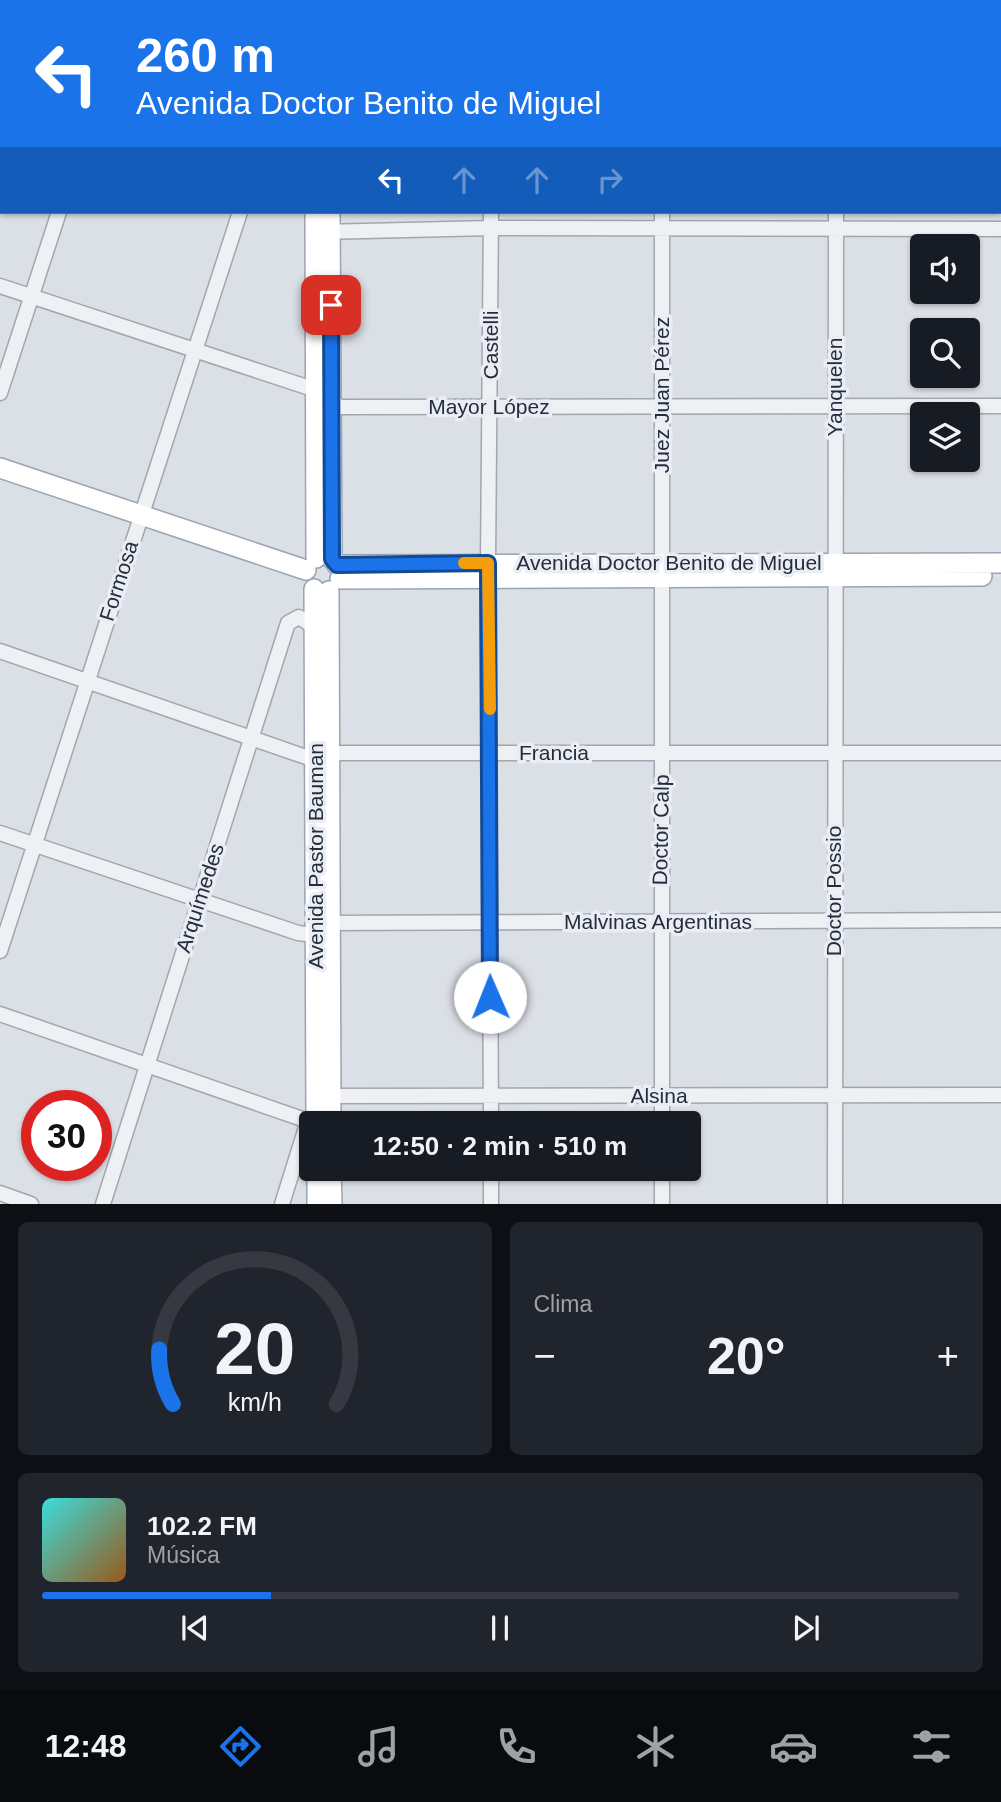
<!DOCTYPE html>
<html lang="es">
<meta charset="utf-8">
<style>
body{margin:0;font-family:Helvetica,sans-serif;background:#20242c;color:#f1f3f6;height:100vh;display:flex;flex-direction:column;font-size:26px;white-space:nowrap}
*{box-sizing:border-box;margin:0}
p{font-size:23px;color:#9ea1a6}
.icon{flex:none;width:38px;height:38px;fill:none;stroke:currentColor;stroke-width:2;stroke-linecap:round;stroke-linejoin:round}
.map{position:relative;height:1204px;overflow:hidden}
.side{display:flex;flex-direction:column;gap:18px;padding:18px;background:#0d0f14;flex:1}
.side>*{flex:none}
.hud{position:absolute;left:0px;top:0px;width:1001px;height:214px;box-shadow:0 2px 5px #0004;background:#1a73e8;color:#fff;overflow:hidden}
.tools{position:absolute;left:910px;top:234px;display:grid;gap:14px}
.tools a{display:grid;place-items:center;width:70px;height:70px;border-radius:7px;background:#171b24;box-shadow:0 2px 5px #0004;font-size:35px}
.speed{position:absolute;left:21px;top:1090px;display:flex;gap:14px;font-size:35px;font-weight:700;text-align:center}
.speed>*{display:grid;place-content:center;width:91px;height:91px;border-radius:50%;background:#171b24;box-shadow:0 2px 5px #0004;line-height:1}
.speed .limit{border:10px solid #d22;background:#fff;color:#111}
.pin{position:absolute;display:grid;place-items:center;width:60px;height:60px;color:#fff;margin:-30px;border-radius:14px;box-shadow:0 4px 10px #0006}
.me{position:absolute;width:77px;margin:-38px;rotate:359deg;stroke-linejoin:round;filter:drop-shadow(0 0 5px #0008)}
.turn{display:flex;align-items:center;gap:24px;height:147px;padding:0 21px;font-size:32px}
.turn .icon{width:91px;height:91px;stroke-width:2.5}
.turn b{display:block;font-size:49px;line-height:60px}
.lanes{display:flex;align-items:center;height:66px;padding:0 21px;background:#0003;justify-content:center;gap:35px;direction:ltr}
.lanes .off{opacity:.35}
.big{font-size:52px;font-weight:700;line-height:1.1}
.side .card{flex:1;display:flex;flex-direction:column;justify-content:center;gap:10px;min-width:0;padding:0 24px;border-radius:10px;background:#20242c}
.side .dial{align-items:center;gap:0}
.dial svg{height:182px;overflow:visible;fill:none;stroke:#363941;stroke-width:7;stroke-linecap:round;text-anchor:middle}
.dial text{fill:#f1f3f6;stroke:none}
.song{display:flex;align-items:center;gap:21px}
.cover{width:84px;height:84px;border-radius:10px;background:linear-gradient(135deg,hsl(180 70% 55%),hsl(30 70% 35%))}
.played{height:7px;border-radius:4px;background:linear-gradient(90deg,#1a73e8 25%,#363941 25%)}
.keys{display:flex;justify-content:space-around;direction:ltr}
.heat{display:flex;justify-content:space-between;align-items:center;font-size:38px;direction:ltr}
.side .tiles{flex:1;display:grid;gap:18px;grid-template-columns:1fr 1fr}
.card:last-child{grid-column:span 2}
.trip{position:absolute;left:299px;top:1111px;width:402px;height:70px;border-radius:7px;background:#171b24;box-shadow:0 2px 5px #0004;font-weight:700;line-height:70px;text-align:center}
.menu{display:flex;height:112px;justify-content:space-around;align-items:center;background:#090b0e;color:#9ea1a6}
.menu .icon{width:49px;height:49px}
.menu .selected{color:#1a73e8}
.menu b{font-size:32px;color:#f1f3f6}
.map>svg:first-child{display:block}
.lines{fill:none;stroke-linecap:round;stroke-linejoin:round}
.minor-casing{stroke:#a1a6b0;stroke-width:17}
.major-casing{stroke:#9aa4b2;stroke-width:22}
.minor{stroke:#eef0f4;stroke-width:14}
.major{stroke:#fff;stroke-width:19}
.route-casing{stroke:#114b97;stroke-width:18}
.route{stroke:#1a73e8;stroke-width:12}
.slow{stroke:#f59e0b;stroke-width:12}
.labels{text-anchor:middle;stroke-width:7;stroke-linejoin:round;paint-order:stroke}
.street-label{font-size:21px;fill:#252d3d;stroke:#eaeef4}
</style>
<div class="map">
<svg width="1001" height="1204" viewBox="0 0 1001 1204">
<rect width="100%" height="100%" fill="#dbdfe6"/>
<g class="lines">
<defs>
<path id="minor" d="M220,0L225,2
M129,2V0
M491,2V0
M663,2V0
M836,2V0
M999,59H1001
M0,108H2
M321,232L491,228L1001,229
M0,286L316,390L340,407L1001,406
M0,393L59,212
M0,651L306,757L341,753H1001
M0,833L298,933L323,936
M324,923L1001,920
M0,951L240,212
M0,1014L308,1121L323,1123
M322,1096L1001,1095
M491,1124L488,563L491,212
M662,1124V212
M491,1169V1204
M0,1193L31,1204
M103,1204L288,623L299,617L314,627
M282,1204L308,1121
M662,1204V1169
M835,1204L836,212"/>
<path id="major" d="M316,2V0
M331,2V0
M315,212L316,558
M330,212L332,559
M0,468L306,570
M337,565L1001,563
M340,579L982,576
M314,589L316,1124
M329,591L331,1124
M317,1169V1204
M331,1169L332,1204"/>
</defs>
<use href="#minor" class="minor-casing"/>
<use href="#major" class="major-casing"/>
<use href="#minor" class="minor"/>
<use href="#major" class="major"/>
</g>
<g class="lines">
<defs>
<path id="route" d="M331,305L332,559L337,565L488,563L490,997"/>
</defs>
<use href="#route" class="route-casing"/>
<use href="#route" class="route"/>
<path class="slow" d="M464,563H488L490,709"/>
</g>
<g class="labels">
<g class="street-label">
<text transform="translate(491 345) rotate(-90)" y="7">Castelli</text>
<text transform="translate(835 387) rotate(-90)" y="7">Yanquelen</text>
<text transform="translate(662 395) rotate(-90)" y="7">Juez Juan Pérez</text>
<text x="489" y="414">Mayor López</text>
<text x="669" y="570">Avenida Doctor Benito de Miguel</text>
<text transform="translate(119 581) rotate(-72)" y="7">Formosa</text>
<text x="554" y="760">Francia</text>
<text transform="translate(661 830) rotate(-89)" y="7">Doctor Calp</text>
<text transform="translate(316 856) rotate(-90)" y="7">Avenida Pastor Bauman</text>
<text transform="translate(834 891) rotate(-90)" y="7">Doctor Possio</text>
<text transform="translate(200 898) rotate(-72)" y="7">Arquímedes</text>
<text x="658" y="929">Malvinas Argentinas</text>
<text x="659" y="1103">Alsina</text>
</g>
</g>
</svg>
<div class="tools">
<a><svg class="icon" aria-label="sound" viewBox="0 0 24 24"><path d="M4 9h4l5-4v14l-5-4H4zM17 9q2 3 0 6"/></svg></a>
<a><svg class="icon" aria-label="search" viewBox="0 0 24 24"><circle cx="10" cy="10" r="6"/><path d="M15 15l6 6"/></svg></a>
<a><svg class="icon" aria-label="layers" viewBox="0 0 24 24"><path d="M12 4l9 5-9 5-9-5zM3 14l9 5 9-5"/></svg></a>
</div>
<div class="speed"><div class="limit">30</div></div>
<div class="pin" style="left:331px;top:305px;background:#d93025"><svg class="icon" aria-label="arrive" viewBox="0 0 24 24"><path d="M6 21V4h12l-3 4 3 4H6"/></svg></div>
<svg class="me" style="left:490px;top:997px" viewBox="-20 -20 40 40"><circle r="19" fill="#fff"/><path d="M0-13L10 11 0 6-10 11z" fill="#1a73e8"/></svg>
<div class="trip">12:50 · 2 min · 510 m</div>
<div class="hud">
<div class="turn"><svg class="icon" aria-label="left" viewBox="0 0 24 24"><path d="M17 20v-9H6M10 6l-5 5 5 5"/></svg><div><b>260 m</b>Avenida Doctor Benito de Miguel</div></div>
<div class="lanes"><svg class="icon" aria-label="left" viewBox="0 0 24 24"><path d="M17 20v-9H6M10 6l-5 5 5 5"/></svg><svg class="icon off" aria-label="ahead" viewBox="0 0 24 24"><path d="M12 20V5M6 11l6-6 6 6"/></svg><svg class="icon off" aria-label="ahead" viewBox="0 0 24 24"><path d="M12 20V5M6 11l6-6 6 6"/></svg><svg class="icon off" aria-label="right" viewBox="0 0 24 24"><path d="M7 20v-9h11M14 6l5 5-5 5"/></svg></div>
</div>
</div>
<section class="side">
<div class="tiles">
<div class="card dial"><svg viewBox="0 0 100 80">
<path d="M14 69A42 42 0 1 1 86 69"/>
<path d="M14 69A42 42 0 0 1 8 45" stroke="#1a73e8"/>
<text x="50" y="56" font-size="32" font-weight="700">20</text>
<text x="50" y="72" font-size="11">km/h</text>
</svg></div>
<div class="card"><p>Clima</p>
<div class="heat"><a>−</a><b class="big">20°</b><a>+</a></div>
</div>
<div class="card">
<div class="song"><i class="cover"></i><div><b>102.2 FM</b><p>Música</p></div></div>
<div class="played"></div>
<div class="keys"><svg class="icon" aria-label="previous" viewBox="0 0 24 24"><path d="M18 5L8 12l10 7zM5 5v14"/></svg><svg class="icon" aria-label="pause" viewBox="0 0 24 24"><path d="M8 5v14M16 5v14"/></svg><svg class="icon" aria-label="next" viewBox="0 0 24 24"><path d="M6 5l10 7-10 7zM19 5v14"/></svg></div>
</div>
</div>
</section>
<nav class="menu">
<b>12:48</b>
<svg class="icon selected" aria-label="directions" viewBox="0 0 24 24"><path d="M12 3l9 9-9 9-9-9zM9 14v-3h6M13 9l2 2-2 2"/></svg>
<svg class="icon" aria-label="music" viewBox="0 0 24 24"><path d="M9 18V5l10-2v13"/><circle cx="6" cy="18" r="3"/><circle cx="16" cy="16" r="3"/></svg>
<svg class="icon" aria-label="phone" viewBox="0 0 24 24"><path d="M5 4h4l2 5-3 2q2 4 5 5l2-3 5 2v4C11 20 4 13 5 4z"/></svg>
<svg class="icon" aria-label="climate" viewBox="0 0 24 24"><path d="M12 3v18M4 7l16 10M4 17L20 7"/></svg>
<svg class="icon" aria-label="car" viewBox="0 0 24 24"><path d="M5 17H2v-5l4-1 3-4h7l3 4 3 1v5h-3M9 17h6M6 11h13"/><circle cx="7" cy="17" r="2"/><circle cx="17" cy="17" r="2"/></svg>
<svg class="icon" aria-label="filters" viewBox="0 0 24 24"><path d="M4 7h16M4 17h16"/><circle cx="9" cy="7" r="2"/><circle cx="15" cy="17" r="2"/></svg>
</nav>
